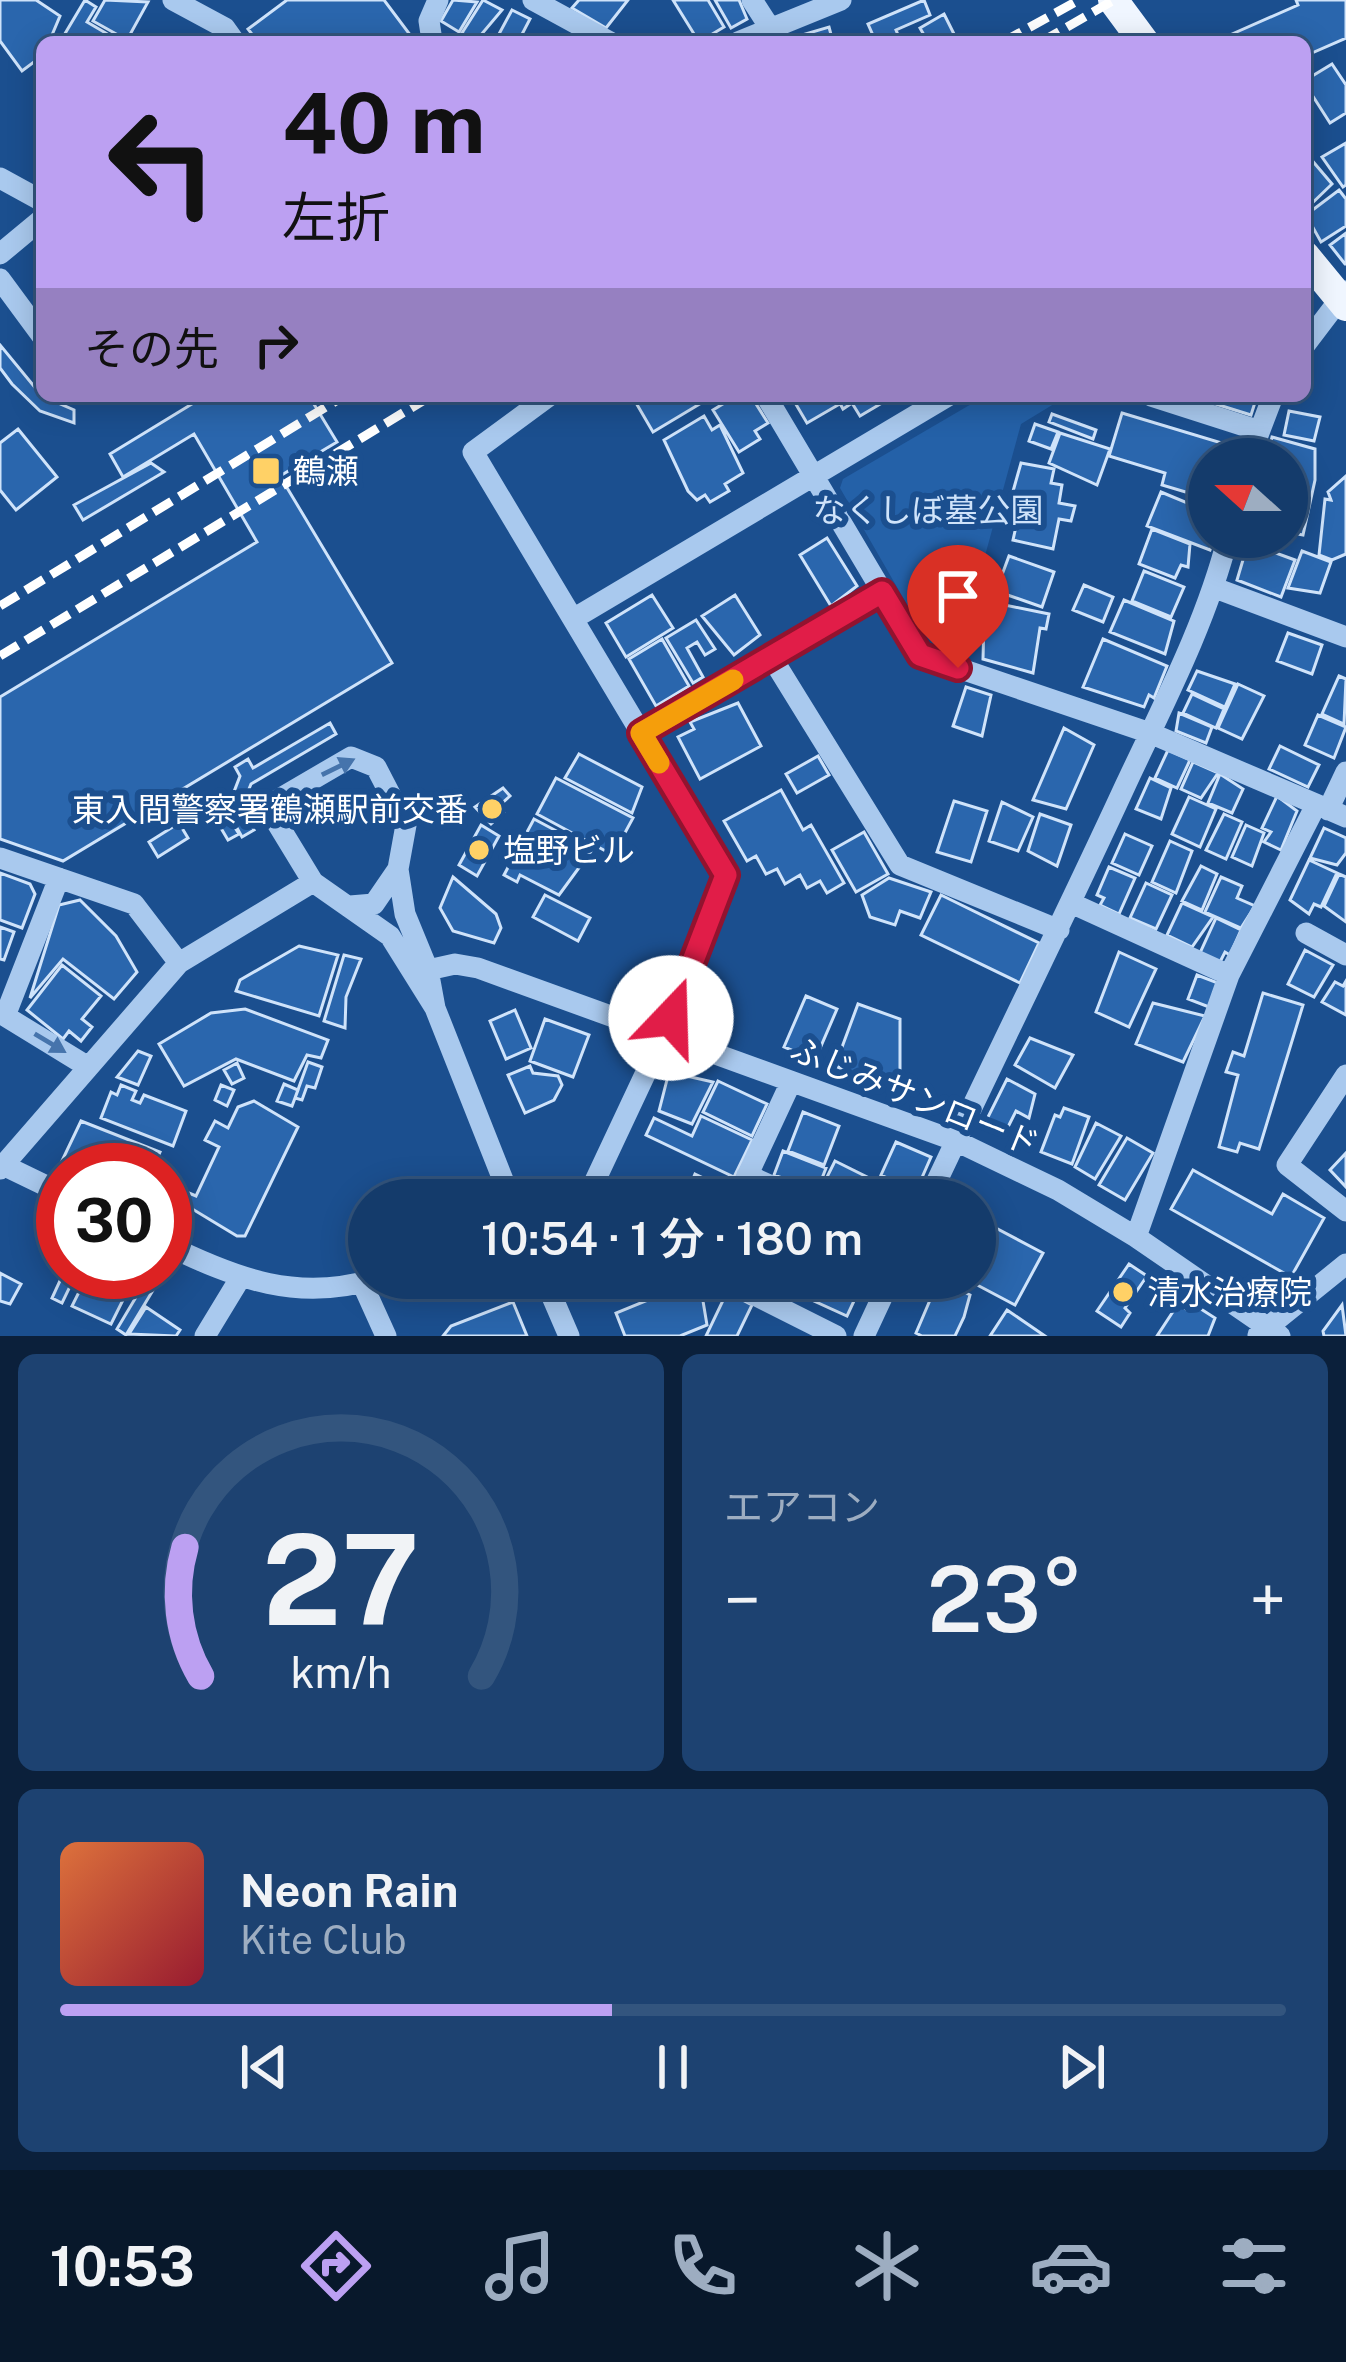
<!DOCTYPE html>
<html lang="ja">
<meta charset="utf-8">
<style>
body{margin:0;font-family:"Public Sans","Noto Sans JP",sans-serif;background:#1d4271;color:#f1f3f6;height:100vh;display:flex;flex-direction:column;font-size:45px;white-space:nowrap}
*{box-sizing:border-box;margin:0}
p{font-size:39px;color:#9dadc1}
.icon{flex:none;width:66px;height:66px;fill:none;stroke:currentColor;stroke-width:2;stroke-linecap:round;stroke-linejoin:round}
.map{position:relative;height:1336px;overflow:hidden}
.details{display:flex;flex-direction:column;gap:18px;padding:18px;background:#0b203b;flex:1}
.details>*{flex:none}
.guide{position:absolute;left:36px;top:36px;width:1275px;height:366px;border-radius:18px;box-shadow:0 6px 30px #0003,0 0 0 3px #33557e;background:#bca0f2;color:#111;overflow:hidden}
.needle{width:78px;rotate:291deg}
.tools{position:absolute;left:1188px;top:438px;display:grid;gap:24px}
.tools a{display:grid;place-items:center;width:120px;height:120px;border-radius:50%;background:#143b6b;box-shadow:0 6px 30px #0003,0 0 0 3px #33557e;font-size:60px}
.speed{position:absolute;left:36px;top:1143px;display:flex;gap:24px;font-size:60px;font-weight:700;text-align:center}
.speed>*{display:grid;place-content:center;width:156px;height:156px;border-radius:50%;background:#143b6b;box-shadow:0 6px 30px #0003,0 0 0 3px #33557e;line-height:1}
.speed .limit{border:18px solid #d22;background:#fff;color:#111}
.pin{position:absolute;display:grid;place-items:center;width:102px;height:102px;color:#fff;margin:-123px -51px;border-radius:50% 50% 50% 0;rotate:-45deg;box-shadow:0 0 12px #0007}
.pin .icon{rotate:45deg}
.me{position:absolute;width:132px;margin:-66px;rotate:21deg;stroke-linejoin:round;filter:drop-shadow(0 0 9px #0008)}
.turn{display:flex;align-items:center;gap:42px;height:252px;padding:0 48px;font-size:54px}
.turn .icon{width:156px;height:156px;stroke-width:2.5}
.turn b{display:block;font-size:84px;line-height:102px}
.then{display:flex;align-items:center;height:114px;padding:0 48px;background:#0003;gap:24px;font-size:45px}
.big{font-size:90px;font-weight:600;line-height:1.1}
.details .widget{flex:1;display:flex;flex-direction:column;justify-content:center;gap:18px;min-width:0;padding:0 42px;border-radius:18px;background:#1d4271}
.details .dial{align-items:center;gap:0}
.dial svg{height:312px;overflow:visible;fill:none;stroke:#33557e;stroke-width:7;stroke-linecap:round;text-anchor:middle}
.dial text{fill:#f1f3f6;stroke:none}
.song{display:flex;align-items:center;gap:36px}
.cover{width:144px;height:144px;border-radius:18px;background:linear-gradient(135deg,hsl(20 70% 55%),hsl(350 70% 35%))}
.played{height:12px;border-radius:6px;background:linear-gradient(90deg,#bca0f2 45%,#33557e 45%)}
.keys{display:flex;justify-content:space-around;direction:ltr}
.heat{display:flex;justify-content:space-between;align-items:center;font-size:66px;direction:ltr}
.details .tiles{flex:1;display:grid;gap:18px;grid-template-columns:1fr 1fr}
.widget:last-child{grid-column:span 2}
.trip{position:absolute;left:348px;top:1179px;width:648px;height:120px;border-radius:60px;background:#143b6b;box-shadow:0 6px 30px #0003,0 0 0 3px #33557e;font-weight:600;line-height:120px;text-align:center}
.menu{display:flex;height:192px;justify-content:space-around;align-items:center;background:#08182b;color:#9dadc1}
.menu .icon{width:84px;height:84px}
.menu .active{color:#bca0f2}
.menu b{font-size:54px;color:#f1f3f6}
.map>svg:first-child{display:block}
.green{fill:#2461a8}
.building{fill:#2a66ad;stroke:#cfe3fa;stroke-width:3}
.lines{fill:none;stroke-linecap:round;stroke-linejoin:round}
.minor{stroke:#a9c9ee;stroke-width:21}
.major{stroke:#f0f6ff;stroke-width:30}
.rail{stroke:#fff;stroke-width:9;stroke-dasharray:21 9;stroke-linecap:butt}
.oneway{fill:#4674ac}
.route-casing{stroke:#92132f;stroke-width:30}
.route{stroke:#e11d48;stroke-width:21}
.slow{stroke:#f59e0b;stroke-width:21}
.poi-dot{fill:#ffd166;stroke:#1b4f8f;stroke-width:4.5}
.labels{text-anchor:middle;stroke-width:12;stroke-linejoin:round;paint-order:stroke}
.poi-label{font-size:33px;fill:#fff;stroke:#1b4f8f;text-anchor:start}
.park-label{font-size:33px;fill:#cfe3fa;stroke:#1b4f8f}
.street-label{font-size:33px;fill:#fff;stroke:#1b4f8f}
</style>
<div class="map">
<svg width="1346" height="1336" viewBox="0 0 1346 1336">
<rect width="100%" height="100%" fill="#1b4f8f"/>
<path class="green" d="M985,396H1067L1021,424L959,651L934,644L924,634L840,488L843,479Z"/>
<path class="building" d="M0,0H36L60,16L49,42H42V56L22,71L0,41Z
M85,0L96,7L87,22L121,42H60Z
M105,0L148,2L127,40L93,21Z
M287,0H384L414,40L258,42L248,29Z
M453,0L477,2L459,32L441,21Z
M483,0L502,10L475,42L462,33Z
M579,0H628L606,28L572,8Z
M673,0H708L724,27L699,42Z
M715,0H739L747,19L731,28Z
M924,0L930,15L896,30L901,42H876L868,24Z
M1296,0H1346V38L1305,56V42H1214L1298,5Z
M512,10L530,19L518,42L499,34Z
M944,14L955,36L928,42L920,28Z
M829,27L833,42H796L795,37Z
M1332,64L1346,85V113L1330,123L1307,87L1309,78Z
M1346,143V185L1343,187L1322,157Z
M1310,158L1332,184L1305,210V159Z
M1339,190L1346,199V226L1321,242L1306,215Z
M1346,233V264H1345L1330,245Z
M0,345L42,396L74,410V423L40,411L12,384L0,368Z
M205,396H309L337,442L280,476L392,663L63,861L0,839V697L257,542L194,434L123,477L110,454Z
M632,396H713L653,432Z
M736,396H751L768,423L755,431L760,439L739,452L713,410Z
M802,396H833L838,405L807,423L794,401Z
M836,396H878L882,403L860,416L852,403L843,409Z
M1190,396H1257L1251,415Z
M1289,411L1320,417L1314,441L1284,435Z
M1122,413L1235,447L1232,459H1209V499L1162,485L1165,473L1109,456Z
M1052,414L1096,430L1093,439L1049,422Z
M704,416L712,430L720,425L743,473L725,484L729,491L710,502L705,495L697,500L688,491L664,440Z
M1035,424L1058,432L1051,449L1029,441Z
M18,429L57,477L16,510L0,490V443Z
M1060,433L1110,449L1097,485L1049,463Z
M1272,437L1315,449V480L1303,535L1287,532V459H1267Z
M151,463L164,472L83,520L74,505Z
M1021,463L1054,469L1051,483L1062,485L1059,503L1075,506L1071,521L1059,519L1053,549L1013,540L1017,522L1010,520L1008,509Z
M1346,476V554L1332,560L1319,555L1325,499L1331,500L1328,492Z
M1161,492L1209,512V537H1215L1210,550L1147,526Z
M1152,529L1190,544L1188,567L1181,565L1175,578L1139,564Z
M827,538L857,586L831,606L800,555Z
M1248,543L1295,560L1281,597L1237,580Z
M1302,551L1331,562L1320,593L1288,588Z
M1009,556L1054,572L1042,607L996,591Z
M1144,571L1184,587L1171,617L1132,601Z
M1084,585L1113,597L1103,622L1073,610Z
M652,595L673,628L626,657L606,623Z
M735,595L760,635L734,655L702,616Z
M1124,600L1174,621L1165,654L1110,632Z
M995,603L1049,614L1046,629L1040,628L1033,673L983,659L984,619L992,620Z
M696,620L715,649L705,655L697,642L687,648L703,677L693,683L666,638Z
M1288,633L1322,645L1312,674L1277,661Z
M662,639L689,686L656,706L629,659Z
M1103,639L1167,666L1154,698L1149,695L1144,707L1083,687Z
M1197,671L1235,684L1225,707L1188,690Z
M1339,676L1346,679L1344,724L1322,714Z
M1238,684L1264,696L1242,739L1218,728Z
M966,687L991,695L982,736L953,726Z
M1192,694L1224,709L1216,728L1183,713Z
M738,703L761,746L700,779L678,737L694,729L690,722Z
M1179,713L1212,727L1206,743L1176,731Z
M1318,715L1346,727L1334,758L1305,745Z
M330,723L336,734L251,784L241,809L254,830L242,837L227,810L240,776L235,767L248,759L253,768Z
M1064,728L1094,745L1066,809L1033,800Z
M1280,746L1319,765L1308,787L1269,769Z
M1168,750L1190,760L1177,788L1155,778Z
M579,754L642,787L632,813L565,778Z
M818,756L829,775L797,793L786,774Z
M1193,762L1218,773L1201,798L1181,789Z
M1220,774L1243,789L1232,813L1208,803Z
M556,778L633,818L613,855L537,814Z
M1150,778L1171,788L1161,819L1136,809Z
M503,788L510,796L499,806L504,812L491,824L475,807Z
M781,790L803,830L811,825L844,883L827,893L820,881L807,888L800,875L785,884L777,869L766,874L756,856L747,861L724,821Z
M1277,796L1297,811L1281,850L1264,842L1271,832L1262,828Z
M1189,797L1216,809L1200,847L1172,834Z
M954,801L987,811L971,862L937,852Z
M1002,802L1033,817L1018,851L989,841Z
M222,807L239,834L228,840L212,813Z
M1040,814L1071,825L1057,866L1028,851Z
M1224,814L1242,822L1226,859L1206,850Z
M534,819L592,850L559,895L520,875L517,882L504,875Z
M179,823L188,838L158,857L149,842Z
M481,825L499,836L477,876L459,865Z
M1246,825L1264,833L1252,866L1232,857Z
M1324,828L1346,838V853L1337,865L1310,858Z
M864,832L888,874L856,892L832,850Z
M1125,834L1152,846L1139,875L1112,863Z
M1170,841L1192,851L1176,893L1152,882Z
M1309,860L1337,873L1321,907L1314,904L1309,914L1290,900Z
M1201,866L1217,874L1202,910L1182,901Z
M1109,867L1135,878L1119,914L1100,905L1104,898L1097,895Z
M0,873L30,884L35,894L22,928L0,920Z
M1339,874L1346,877V922L1324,906Z
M453,877L496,914L501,928L494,943L453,931L440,908Z
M1221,877L1242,886L1237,898L1255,906L1241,928L1205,912Z
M889,878L931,892L920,918L900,911L895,925L870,917L862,895Z
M1146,883L1172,895L1156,929L1130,918Z
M545,895L590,918L578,941L533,917Z
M941,895L1039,943L1020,983L921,935Z
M80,900L116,936L137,972L114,999L63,959L30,998L59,905Z
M1182,903L1213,917L1192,947L1167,935Z
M1216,918L1241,930L1230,955L1225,952L1220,962L1200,953Z
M0,927L14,932L4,960L0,959Z
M299,946L338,955L319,1016L236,991L240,980Z
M1305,950L1333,965L1314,997L1288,984Z
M1119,952L1156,969L1129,1027L1096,1012Z
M344,955L361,959L346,997L345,1028L324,1021Z
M62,965L101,996L82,1019L92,1027L81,1041L69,1031L63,1039L27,1010Z
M1197,975L1218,983L1209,1007L1188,999Z
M1346,981V1015L1322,1002L1335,982L1343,986Z
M1263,993L1303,1005L1259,1149L1240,1143L1237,1152L1219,1147L1238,1075L1226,1072L1233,1052L1244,1056Z
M806,996L837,1009L815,1060L784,1047Z
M1153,1003L1205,1016L1183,1062L1136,1044Z
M858,1004L900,1019V1090L835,1066Z
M245,1009L328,1040L321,1058L307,1055L294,1081L236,1059L184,1086L159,1044L211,1013Z
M515,1010L531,1048L506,1059L490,1021Z
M545,1019L589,1035L573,1077L530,1061Z
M1030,1038L1073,1055L1055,1088L1015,1065Z
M138,1051L151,1056L138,1085L117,1077Z
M308,1062L322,1067L315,1088L307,1086L302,1100L295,1098Z
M237,1063L244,1078L232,1084L224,1070Z
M530,1066L533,1073L558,1076L562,1085L554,1100L525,1113L508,1075Z
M669,1072L713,1082L692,1124L659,1111Z
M1007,1079L1035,1094L1029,1118L1016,1111L1007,1129L987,1119Z
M718,1081L767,1104L752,1136L703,1112Z
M284,1084L298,1090L292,1106L277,1101Z
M121,1085L136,1091L132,1100L140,1103L144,1095L186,1111L173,1146L101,1118L111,1092L117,1095Z
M221,1085L234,1090L227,1106L215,1100Z
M254,1101L298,1127L245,1236H237L184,1204L189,1193L196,1196L219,1147L205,1140L215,1121L228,1128L238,1107Z
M1064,1108L1089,1117L1072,1164L1041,1152L1055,1115L1060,1117Z
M803,1112L839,1126L824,1165L788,1151Z
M701,1116L752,1140L734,1177L646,1135L654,1118L692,1136Z
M81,1121L160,1152L152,1170L59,1167Z
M1096,1123L1121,1136L1095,1179L1075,1167Z
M1127,1138L1153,1153L1125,1200L1099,1185Z
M896,1142L931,1157L916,1191L881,1175Z
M783,1151L826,1168L817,1191L774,1175Z
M1346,1153V1187L1330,1170Z
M835,1161L869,1178L858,1200H843L821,1189Z
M1193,1170L1272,1214L1283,1194L1324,1218L1291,1277L1171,1209Z
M695,1174L718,1185L711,1200H684Z
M877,1179L915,1196L913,1200H868Z
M627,1184L664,1200H615Z
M975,1217L1043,1253L1015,1305L964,1278H975Z
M1129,1264L1147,1276L1125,1308L1130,1313L1121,1327L1097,1311Z
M64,1272H77L62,1303L52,1298Z
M89,1272H137L111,1324L72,1306Z
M151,1272H164L126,1335L117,1329Z
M0,1273L21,1284L10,1304L0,1301Z
M811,1278H837L860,1288L847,1316L803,1296Z
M699,1279L712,1298L703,1301L707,1325L680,1336H625L616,1313Z
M939,1279L970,1295L964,1317L955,1336H922L916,1333Z
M727,1292L752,1305L737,1336H706Z
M513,1302L527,1336H443L451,1326Z
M1190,1302L1215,1318L1208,1336H1157L1178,1304L1186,1309Z
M1342,1305L1346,1336H1324L1323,1331Z
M146,1307L180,1330L176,1336L129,1334Z
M1007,1310L1045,1336H990Z"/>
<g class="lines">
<path class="minor" d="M173,0L225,28L235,42
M533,0L610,42
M752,0L770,28
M431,34L429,21L438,0
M738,42L841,0
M0,178L42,201
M0,254L42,219
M0,279L42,336
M1305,345L1346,291
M549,396L473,452L726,875L664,1034L586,1200
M766,396L920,655L1150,733L1346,817
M1151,396L1257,430
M1249,459L1273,396
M1215,588L1346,637
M573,619L948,396
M772,658L900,865L1059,930
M641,733L882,593
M1328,810L1346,772
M0,858L134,904L179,963
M59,878L5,1016L85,1065
M1071,903L1229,975
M350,906L374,904L398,869
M1306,933L1346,955
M428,970L455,964L478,968L956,1141L1058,1190L1136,1237L1280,1336
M435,1008L390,936L313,882L274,818L279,799L351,757L376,767L406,825L398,869L405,914L428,970L435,1008L511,1200
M1346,1075L1287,1165L1346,1211
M3,1165L63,1194
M0,1169L179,963L313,882
M747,1175L803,1200
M736,1200L791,1082
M928,1200C993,1061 1062,923 1126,784C1164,703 1206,623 1228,537
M1136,1237L1229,975L1316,805
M165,1244C236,1279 299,1303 378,1278
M544,1278L569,1336
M721,1278L836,1336
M362,1283L386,1336
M1258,1335L1346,1264
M205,1336L239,1280
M864,1336L891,1278"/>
<path class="major" d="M1113,0L1144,42
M1305,256L1346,306"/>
<path class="rail" d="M1003,42L1079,0
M1041,42L1114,0
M0,606L344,396
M0,656L431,396"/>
</g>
<defs><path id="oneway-solid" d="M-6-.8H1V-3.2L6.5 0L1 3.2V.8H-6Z" transform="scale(3)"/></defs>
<g class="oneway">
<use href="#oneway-solid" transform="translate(338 767) rotate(-26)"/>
<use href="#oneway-solid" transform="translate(50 1043) rotate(31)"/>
</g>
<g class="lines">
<defs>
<path id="route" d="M671,1018L726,875L641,733L882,592L920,655L958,668"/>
</defs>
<use href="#route" class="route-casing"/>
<use href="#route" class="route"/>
<path class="slow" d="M659,763L641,733L733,680"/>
</g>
<g class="poi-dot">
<rect x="251" y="456" width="30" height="30" rx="6"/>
<circle cx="492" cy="809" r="12"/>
<circle cx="479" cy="850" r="12"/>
<circle cx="1123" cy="1292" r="12"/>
</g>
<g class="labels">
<g class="poi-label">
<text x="293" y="483">鶴瀬</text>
<text x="468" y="821" text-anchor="end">東入間警察署鶴瀬駅前交番</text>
<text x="503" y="862">塩野ビル</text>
<text x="1147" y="1304">清水治療院</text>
</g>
<g class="park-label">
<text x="928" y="522">なくしぼ墓公園</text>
</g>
<g class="street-label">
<text transform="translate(915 1096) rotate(22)" y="12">ふじみサンロード</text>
</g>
</g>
</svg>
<div class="tools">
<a><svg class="needle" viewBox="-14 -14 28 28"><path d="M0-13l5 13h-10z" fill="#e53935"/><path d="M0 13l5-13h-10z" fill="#9dadc1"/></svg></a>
</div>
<div class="speed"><div class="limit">30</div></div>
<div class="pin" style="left:958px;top:668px;background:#d93025"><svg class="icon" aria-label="arrive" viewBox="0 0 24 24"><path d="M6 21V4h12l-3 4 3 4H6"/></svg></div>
<svg class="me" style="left:671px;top:1018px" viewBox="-20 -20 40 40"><circle r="19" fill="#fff"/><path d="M0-13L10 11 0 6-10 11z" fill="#e11d48"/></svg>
<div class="trip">10:54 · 1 分 · 180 m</div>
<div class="guide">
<div class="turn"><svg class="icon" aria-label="left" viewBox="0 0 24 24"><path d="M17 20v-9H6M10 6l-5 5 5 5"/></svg><div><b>40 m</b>左折</div></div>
<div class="then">その先<svg class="icon" aria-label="right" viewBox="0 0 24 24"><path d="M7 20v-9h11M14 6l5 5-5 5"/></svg></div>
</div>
</div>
<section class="details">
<div class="tiles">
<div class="widget dial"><svg viewBox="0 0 100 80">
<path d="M14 69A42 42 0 1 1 86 69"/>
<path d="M14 69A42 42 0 0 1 10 36" stroke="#bca0f2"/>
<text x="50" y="56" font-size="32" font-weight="700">27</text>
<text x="50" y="72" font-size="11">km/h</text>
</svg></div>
<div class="widget"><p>エアコン</p>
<div class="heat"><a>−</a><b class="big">23°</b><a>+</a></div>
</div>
<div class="widget">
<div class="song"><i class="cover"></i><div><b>Neon Rain</b><p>Kite Club</p></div></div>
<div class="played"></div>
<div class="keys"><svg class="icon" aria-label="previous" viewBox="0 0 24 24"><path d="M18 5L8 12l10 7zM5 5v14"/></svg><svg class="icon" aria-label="pause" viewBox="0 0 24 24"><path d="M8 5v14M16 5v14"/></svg><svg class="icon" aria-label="next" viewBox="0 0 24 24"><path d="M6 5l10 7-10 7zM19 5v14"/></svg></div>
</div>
</div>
</section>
<nav class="menu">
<b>10:53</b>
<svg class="icon active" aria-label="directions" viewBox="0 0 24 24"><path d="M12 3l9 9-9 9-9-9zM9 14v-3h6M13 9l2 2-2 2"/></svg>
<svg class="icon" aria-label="music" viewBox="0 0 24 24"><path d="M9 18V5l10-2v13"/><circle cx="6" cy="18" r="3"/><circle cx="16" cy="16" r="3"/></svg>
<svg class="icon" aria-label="phone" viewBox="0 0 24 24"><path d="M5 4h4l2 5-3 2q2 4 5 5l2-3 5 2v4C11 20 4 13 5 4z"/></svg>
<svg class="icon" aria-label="climate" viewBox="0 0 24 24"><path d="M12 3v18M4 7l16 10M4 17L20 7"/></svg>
<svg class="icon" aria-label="car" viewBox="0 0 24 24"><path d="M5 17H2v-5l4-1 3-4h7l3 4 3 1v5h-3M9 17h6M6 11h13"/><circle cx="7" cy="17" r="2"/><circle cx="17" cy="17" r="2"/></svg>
<svg class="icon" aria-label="filters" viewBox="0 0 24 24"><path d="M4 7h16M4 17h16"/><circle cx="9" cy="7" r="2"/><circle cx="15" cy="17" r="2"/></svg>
</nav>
